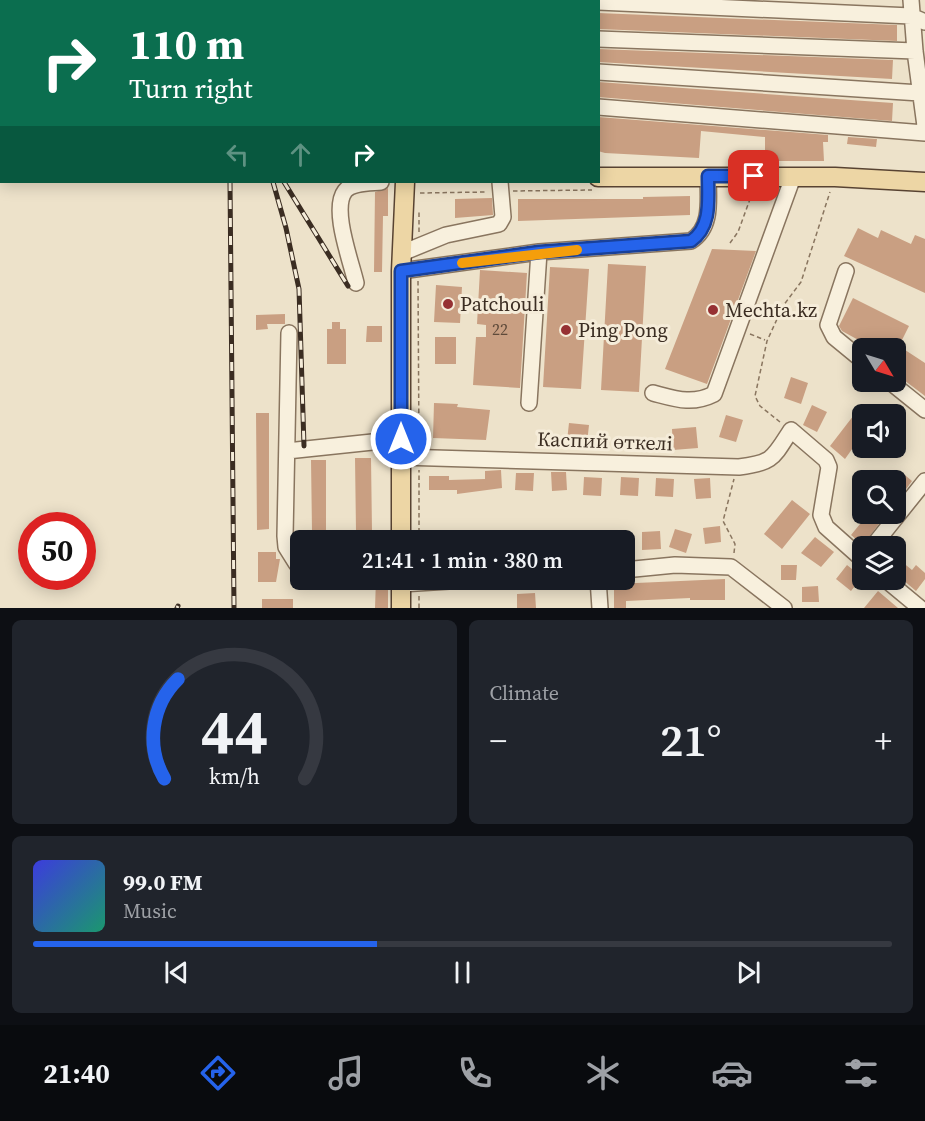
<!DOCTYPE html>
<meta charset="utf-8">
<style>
body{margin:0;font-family:"Source Serif 4",serif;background:#20242c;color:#f1f3f6;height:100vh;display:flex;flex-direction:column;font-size:22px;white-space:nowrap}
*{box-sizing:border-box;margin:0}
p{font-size:20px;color:#9ea1a6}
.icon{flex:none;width:33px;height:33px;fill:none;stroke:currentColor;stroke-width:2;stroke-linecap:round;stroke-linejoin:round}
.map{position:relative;height:608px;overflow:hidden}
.sheet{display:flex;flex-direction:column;gap:12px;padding:12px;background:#0d0f14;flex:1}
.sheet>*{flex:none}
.guide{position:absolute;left:0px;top:0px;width:600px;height:183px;box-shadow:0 3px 15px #0003;background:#0b6e4f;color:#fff;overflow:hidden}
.needle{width:39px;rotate:128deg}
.tools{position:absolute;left:852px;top:338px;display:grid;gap:12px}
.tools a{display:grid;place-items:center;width:54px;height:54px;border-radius:9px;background:#171b24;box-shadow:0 3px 15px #0003;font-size:30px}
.speed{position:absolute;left:18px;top:512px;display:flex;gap:12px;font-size:30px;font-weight:700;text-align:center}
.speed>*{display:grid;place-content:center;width:78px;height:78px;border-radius:50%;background:#171b24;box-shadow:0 3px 15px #0003;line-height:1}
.speed .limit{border:9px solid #d22;background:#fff;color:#111}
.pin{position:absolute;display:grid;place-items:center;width:51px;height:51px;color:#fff;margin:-26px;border-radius:12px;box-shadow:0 3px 9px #0006}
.me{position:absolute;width:66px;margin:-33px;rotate:0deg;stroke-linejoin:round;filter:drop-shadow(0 0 4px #0008)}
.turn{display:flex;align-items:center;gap:21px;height:126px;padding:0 30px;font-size:27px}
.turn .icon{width:78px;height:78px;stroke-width:2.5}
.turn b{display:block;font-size:42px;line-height:51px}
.lanes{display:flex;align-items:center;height:57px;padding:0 30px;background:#0003;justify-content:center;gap:30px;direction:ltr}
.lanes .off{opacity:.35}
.big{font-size:45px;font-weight:600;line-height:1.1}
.sheet .tile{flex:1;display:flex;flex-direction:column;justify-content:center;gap:9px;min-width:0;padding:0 21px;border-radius:9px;background:#20242c}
.sheet .dial{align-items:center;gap:0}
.dial svg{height:156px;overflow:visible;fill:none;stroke:#363941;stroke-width:7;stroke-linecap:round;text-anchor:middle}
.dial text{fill:#f1f3f6;stroke:none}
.song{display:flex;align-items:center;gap:18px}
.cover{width:72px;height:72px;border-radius:9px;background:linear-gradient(135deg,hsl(240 70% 55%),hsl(160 70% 35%))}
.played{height:6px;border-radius:3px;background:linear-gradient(90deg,#2563eb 40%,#363941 40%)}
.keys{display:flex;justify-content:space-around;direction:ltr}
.heat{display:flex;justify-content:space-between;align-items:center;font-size:33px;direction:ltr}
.sheet .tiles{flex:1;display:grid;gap:12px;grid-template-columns:1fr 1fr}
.tile:last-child{grid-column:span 2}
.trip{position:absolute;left:290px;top:530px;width:345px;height:60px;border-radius:9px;background:#171b24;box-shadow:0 3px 15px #0003;font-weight:600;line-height:60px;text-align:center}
.dock{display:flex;height:96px;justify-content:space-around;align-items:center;background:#090b0e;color:#9ea1a6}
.dock .icon{width:42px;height:42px}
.dock .selected{color:#2563eb}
.dock b{font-size:27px;color:#f1f3f6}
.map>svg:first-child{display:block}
.building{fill:#c99f82}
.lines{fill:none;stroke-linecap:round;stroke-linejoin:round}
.minor-casing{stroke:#89755f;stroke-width:18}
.major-casing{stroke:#584332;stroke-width:21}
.path{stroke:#89755f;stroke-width:1.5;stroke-dasharray:4.5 3;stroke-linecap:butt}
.minor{stroke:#f8f0dd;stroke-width:15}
.major{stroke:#edd6a5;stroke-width:18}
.rail-casing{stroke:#3b2d22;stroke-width:5}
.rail{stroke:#f5ecd9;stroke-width:3;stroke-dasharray:9;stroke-linecap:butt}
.route-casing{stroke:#184099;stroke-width:15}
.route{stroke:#2563eb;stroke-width:10}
.slow{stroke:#f59e0b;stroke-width:10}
.poi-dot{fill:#963133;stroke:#f5ecd9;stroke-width:2}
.labels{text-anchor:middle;stroke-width:6;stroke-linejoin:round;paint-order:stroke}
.number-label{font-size:16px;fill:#5e4a3a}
.poi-label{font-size:20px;fill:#3b2d22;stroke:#f5ecd9;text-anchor:start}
.street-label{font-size:20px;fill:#3b2d22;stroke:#f5ecd9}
</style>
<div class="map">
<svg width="925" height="608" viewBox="0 0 925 608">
<rect width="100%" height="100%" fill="#ede2ca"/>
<path class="building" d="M598,13L897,25V41L598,29Z
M598,49L893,60L892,79L598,62Z
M598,82L893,103L892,121L598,97Z
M598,117L828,135V142H823L824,161H765V137L701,131L699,158L605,153L598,151Z
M848,137L877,139L876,147L847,144Z
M388,188V216H383L382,272H374L375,192Z
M690,196V215L518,221V199H643V197Z
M492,198L493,215L455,218V199Z
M858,228L878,238L881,230L911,244L915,235L925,239V293L844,256Z
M712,249L756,251L707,384L665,369Z
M608,264L646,266L639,392L601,390Z
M550,267L589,269L581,389L543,387Z
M480,270L527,273L520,388L473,385L476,337H486V325L477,324Z
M436,285L462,287L460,323L434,322Z
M853,298L909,326L899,346L925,363V396L896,374V348H873L842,331L839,326Z
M285,314V324H267L268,329L256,330V315Z
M332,322H340V329H346V364H327V329H332Z
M367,326H382V342H366Z
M435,337H456V364H435Z
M791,377L808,383L801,404L784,398Z
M434,403L458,404L457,407L490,410L486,440L433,438Z
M812,405L827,412L817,432L803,425Z
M857,411L862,415V435L845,459L830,446Z
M256,413H269V529L257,530Z
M726,415L743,420L736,442L719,437Z
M569,423L589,425L587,443L567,441Z
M696,427L698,448L673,450L672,429Z
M355,458H371L372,531H356Z
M311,460H326V531H312Z
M501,470L502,488L457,494V490H429V476H449V480L485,479V471Z
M900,471L912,481L903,493L896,487V476Z
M551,472H566L567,490L552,491Z
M516,473H534L533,491L515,490Z
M584,477L602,478L601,496L583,495Z
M621,477L639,478L638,496L620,495Z
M656,478L674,479L673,497L655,496Z
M710,478L711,498L696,499L694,479Z
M792,500L810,514L782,549L764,534Z
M869,513H887L863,545L851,535Z
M720,526L721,542L705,544L703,528Z
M675,529L692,534L686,553L669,547Z
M660,531L661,549L642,550V532Z
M815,537L834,552L821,567L801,553Z
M258,552H276V559H280L276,582H258Z
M896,557L912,570L916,565L925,573V579L916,591L896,574Z
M781,565H797L796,580H781Z
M847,565L862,577L851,591L836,579Z
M376,579H388V608H375Z
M725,579V600H690V598L626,601V608H614V584Z
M818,586L819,602H802V587Z
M878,591L898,608H864Z
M535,593L536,608H517V594Z
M262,599H293V608H262Z"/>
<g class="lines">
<defs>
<path id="minor" d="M331,0V2
M444,0L445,2
M564,0L597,2
M911,0L915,51L925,126
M467,2V0
M515,2V0
M598,2L911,16L925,22
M598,39L915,51
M598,72L920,93
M598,107L925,133
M402,253L446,235L499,224L503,217L500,182
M401,271L539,252L691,241C713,227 708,199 708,176
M846,271L828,325L834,337L862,360
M356,283C351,261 331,209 345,191C352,182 370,183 381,182
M289,333L285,536L286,547L296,563L300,562
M889,381L925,410
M653,393C676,399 692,405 714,394L793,177
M529,403L539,252
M287,451L401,439
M401,457L739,467C773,463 773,458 791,430L826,460L829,467L821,515L826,527L862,559
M873,546L925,481
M624,570L675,565L731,567L784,608
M598,579L600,608
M885,579L920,608
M401,584L481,579"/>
<path id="major" d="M434,2V0
M598,177H835L925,182
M401,540V271L405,182
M401,579V608"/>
</defs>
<use href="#minor" class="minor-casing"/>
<use href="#major" class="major-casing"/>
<path class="path" d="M513,191L592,190
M420,193L487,192
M419,232V212
M730,243L738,232L753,191
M418,281L419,445
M750,334L765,340
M780,422L760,406L755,396L767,341L783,306L801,282L830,192
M419,540V470
M734,553L735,544L723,521L734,479
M419,608V595"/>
<use href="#minor" class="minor"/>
<use href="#major" class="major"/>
<defs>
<path id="rail" d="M229,0V2
M230,182L234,608
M273,182L286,228L299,289L304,446
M284,182L348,286
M177,608L178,606"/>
</defs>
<use href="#rail" class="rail-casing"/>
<use href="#rail" class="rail"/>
</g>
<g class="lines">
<defs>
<path id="route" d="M401,439V271L539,252L691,241C712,227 708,199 708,176H754"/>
</defs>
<use href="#route" class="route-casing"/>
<use href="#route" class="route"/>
<path class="slow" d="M462,263L577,250"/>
</g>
<g class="poi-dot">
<circle cx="448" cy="304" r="6"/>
<circle cx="713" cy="310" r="6"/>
<circle cx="566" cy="330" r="6"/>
</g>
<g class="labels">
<g class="number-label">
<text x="500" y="335">22</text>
</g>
<g class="poi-label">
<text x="460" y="311">Patchouli</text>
<text x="725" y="317">Mechta.kz</text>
<text x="578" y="337">Ping Pong</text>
</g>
<g class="street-label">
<text transform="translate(605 441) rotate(2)" y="7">Каспий өткелі</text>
</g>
</g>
</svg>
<div class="tools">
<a><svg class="needle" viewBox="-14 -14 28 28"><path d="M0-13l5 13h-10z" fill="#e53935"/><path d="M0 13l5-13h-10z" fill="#9ea1a6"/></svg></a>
<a><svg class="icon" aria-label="sound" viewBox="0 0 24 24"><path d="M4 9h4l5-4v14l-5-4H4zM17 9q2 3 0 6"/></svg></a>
<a><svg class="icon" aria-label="search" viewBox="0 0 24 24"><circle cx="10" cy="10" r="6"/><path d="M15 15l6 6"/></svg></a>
<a><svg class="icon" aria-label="layers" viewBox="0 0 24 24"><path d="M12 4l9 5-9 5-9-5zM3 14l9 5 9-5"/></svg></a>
</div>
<div class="speed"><div class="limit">50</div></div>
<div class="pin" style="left:754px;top:176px;background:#d93025"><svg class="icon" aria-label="arrive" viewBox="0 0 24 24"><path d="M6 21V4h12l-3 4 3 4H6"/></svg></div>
<svg class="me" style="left:401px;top:439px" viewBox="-20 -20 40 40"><circle r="17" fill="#2563eb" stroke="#fff" stroke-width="3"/><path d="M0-11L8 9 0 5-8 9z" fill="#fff"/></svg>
<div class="trip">21:41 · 1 min · 380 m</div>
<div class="guide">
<div class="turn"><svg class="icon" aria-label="right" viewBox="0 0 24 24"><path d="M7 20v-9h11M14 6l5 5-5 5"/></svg><div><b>110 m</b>Turn right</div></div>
<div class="lanes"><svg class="icon off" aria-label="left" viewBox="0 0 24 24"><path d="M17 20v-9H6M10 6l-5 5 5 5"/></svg><svg class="icon off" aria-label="ahead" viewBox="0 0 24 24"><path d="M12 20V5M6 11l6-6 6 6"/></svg><svg class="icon" aria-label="right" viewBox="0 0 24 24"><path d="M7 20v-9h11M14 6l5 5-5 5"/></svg></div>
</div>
</div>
<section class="sheet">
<div class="tiles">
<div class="tile dial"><svg viewBox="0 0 100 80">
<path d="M14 69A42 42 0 1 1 86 69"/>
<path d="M14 69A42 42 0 0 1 21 18" stroke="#2563eb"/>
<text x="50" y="56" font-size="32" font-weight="700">44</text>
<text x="50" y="72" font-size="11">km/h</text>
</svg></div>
<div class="tile"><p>Climate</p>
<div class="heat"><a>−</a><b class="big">21°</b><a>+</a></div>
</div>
<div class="tile">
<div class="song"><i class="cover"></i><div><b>99.0 FM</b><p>Music</p></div></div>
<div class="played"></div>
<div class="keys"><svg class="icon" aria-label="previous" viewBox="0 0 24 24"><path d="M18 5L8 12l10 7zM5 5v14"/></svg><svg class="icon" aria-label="pause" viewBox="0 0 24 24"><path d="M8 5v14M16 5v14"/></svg><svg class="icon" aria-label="next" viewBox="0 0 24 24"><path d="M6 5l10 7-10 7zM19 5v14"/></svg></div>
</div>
</div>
</section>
<nav class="dock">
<b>21:40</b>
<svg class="icon selected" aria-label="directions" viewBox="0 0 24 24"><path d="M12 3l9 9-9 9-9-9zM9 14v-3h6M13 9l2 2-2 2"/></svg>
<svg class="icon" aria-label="music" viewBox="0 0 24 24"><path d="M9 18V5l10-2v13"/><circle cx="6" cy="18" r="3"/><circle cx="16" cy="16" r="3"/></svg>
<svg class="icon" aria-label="phone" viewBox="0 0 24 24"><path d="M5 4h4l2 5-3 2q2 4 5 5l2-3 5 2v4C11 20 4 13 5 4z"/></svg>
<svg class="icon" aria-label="climate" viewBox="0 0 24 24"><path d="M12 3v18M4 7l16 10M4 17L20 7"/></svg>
<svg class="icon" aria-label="car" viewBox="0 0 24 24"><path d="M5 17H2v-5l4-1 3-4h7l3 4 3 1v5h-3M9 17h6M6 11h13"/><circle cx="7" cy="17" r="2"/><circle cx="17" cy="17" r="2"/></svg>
<svg class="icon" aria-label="filters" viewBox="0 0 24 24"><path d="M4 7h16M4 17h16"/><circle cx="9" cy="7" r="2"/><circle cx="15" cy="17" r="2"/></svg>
</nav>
